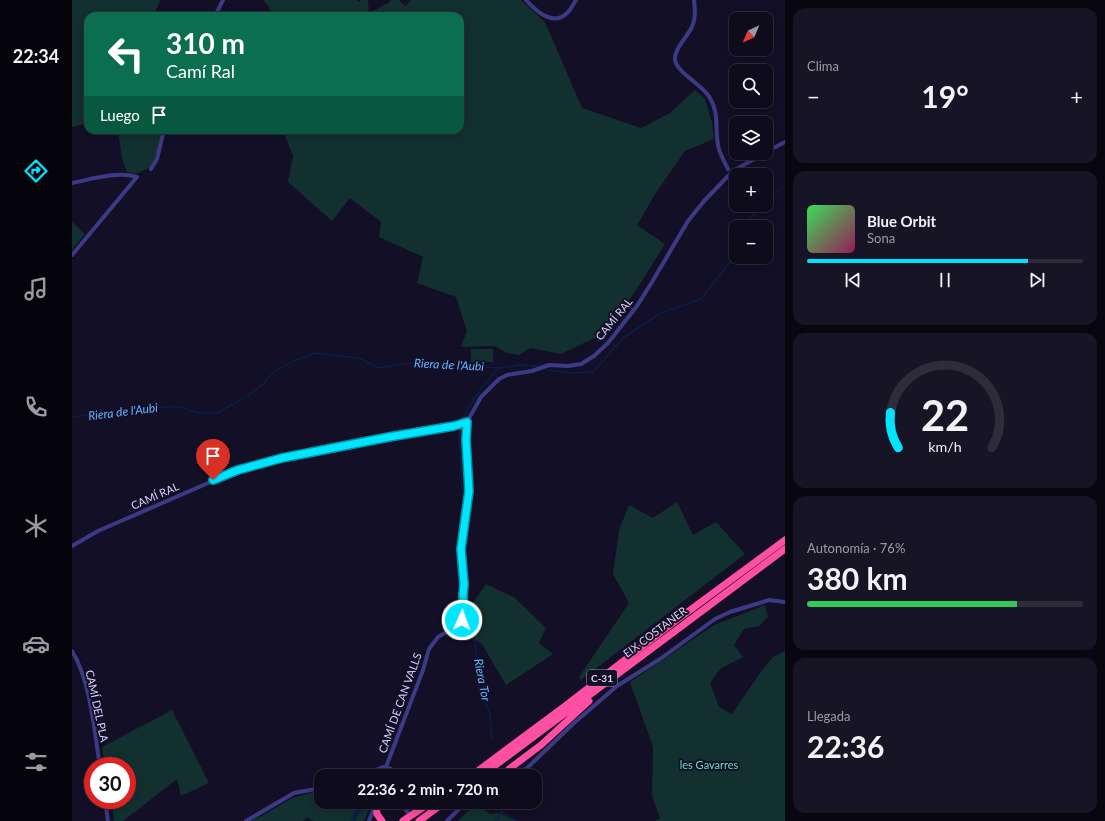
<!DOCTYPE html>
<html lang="es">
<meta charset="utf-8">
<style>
body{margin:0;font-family:Lato,sans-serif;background:#171425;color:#f1f3f6;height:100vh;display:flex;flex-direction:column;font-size:15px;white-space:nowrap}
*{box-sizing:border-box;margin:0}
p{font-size:13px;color:#9b9ba3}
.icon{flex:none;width:22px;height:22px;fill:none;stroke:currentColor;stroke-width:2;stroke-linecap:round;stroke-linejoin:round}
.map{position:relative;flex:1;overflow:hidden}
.details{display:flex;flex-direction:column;gap:8px;padding:8px;background:#08060f;width:320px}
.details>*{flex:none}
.hud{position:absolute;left:12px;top:12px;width:380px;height:122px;border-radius:12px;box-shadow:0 2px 10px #0003,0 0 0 1px #2e2b3b;background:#0b6e4f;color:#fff;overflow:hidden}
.needle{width:26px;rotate:224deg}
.buttons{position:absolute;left:657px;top:12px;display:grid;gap:8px}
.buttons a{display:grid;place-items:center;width:44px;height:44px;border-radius:8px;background:#0e0b1c;box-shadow:0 2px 10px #0003,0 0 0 1px #2e2b3b;font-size:20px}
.speed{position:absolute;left:12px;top:757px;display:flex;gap:8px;font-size:20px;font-weight:700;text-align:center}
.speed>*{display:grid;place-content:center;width:52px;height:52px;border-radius:50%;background:#0e0b1c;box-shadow:0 2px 10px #0003,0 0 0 1px #2e2b3b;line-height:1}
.speed .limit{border:6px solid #d22;background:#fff;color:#111}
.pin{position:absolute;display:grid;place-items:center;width:34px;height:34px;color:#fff;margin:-41px -17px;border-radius:50% 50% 50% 0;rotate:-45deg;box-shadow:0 0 4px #0007}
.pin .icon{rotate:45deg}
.me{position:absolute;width:44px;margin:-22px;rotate:2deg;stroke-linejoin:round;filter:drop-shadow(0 0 3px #0008)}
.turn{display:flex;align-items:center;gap:14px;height:84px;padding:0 16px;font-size:18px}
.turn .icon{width:52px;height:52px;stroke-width:2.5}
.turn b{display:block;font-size:28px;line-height:34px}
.then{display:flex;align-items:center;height:38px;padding:0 16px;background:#0003;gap:8px;font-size:15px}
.big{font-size:30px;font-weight:700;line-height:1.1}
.details .card{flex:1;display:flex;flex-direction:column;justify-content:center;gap:6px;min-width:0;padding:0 14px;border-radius:12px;background:#171425}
.details .dial{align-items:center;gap:0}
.dial svg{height:104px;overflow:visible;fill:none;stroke:#2e2b3b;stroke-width:7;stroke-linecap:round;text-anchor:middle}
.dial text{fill:#f1f3f6;stroke:none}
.song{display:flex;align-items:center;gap:12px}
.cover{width:48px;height:48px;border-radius:6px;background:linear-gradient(135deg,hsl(130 70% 55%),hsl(330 70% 35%))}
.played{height:4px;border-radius:2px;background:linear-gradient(90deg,#00e5ff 80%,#2e2b3b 80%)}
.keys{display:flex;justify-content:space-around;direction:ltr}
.heat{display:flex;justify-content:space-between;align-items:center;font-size:22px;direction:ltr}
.charge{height:6px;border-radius:3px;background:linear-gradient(90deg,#34c759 76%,#2e2b3b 0)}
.trip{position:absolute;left:242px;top:769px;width:228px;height:40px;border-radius:12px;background:#0e0b1c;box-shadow:0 2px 10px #0003,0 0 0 1px #2e2b3b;font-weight:700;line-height:40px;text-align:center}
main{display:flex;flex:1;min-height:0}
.tab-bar{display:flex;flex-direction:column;width:72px;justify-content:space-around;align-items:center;background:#06040b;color:#9b9ba3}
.tab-bar .icon{width:28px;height:28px}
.tab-bar .selected{color:#00e5ff}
.tab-bar b{font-size:18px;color:#f1f3f6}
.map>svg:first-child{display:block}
.green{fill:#12302f}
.water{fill:#0a1f44}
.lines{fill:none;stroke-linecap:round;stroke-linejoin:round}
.stream{stroke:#0a1f44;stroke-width:1.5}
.street{stroke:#3d3a85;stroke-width:4}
.highway{stroke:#ff4fa3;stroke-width:7}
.route-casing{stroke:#0095a6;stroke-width:10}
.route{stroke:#00e5ff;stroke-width:7}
.labels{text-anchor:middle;stroke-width:4;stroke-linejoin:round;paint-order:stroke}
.shield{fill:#130f26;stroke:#9e99be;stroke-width:1}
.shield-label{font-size:10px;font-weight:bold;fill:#d9d4ff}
.street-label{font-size:11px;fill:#d9d4ff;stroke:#130f26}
.park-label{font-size:11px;fill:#5fe0c0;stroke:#130f26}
.water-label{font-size:12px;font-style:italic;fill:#62b6ff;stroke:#130f26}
</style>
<main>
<nav class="tab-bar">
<b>22:34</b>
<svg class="icon selected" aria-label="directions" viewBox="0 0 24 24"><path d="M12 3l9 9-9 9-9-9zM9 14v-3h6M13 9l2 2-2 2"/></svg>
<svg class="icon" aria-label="music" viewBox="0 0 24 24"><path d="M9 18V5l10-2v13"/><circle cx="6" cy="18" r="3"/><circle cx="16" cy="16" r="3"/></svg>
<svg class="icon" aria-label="phone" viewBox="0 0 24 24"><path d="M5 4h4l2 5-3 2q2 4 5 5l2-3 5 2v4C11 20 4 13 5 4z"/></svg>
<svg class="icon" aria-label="climate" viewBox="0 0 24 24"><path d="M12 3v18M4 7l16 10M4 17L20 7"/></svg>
<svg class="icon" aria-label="car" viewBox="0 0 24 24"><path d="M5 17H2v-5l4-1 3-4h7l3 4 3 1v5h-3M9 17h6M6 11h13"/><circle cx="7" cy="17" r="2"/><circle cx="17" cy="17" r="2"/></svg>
<svg class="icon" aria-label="filters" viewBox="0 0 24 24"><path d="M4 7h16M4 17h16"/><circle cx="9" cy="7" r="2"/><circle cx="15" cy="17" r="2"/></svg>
</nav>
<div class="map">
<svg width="713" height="821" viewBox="0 0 713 821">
<rect width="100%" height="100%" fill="#130f26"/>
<path class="green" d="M0,0H88L83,13L87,16H16V123L0,127Z
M191,0H285L287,2L288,0H296L297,13L318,2V0H327L333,6L339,0H449L473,22L510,108L569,128L598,113L623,90L633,99L640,122L642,139L613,151L585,191L565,225L593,244L566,287L535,332L489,354L458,348L447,355L435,353L422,346L389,347L395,331L384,297L345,283L351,257L307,237L309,222L278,198L260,221L216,182L221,156L211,130H388V16H201L195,4Z
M46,130H91L83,159L79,167L64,174L55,172L50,159Z
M0,222L13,234L0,250Z
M399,349H421V362H399Z
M605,502L621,535L644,522L673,554L509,680L507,677L557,603L541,574L547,530L557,505L581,518Z
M414,584L443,598L474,628L467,643L481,654L434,685L410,644L388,632L398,607Z
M693,605L696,617L687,626L672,629L662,645L671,657L648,669L638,683L647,707L660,714L688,673L701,657L713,651V821H583L588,818L580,796L581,747L558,682L642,625Z
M100,710L137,783L109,796L105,779L51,821H42L39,800H55V766H33L30,747Z
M249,790V802H300L292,821H241L235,817L231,821H176L190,816L220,798Z
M400,807L412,809L418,814L427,813L444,821H386Z"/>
<path class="water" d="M286,804L291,807L283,821L278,820Z"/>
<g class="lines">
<path class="stream" d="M694,202L707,190L713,187
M674,227L679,217L691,205
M474,370L499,373L521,372L551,338L589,313L629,299L661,258L664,251
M0,417L15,415H49L89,407H108L127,413H145L177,395L192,383L203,371L222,361L243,353L287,358L306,368L346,362L428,368L446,365L465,366
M391,418C401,401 412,381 428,368
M387,432L391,505L385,549L386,578L389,590
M394,597L412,693L418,716L420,739
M429,812L445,821
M424,821L432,806V802"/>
<path class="street" d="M454,0C464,11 481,27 495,13C499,10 501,4 504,0
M622,0C623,9 624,18 620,27C615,37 602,49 603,60C605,73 631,85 638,98C648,114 642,132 647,149C649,156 653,163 656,169
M143,16L151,0
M694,152L713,142
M79,169L85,159L92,130
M0,183C21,179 44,171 65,177L0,255
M0,546L26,531L166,470L255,449L382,426L395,422
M0,651C19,682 22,731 28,766
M314,767L351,670L357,649L366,637L381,628L390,619L392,614L391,595L393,584L389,549L397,491L394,441V429L395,422L409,397L427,379L435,375L460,371L477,365L496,366L509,364L522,356L536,343L565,306L580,282L616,221L632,201L661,171L693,153
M302,776L306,769L311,767L319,769L322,776
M425,776L437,769L450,770L454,769L502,723L545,686L588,659L643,619L658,612L697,600L713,602
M33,800L36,821
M328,802L337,814
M174,821L222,793L249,788
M297,821L303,806
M375,821L394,802"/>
<path class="highway" d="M437,769L469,745L517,701
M399,776L493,706L606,619L713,540
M409,776L713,549
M304,804L305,814L310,821
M331,821L359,802
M347,821L373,802"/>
</g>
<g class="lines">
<defs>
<path id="route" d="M141,480L166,470L210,458L317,437L382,426L395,422L394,440L397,491L389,549L392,584L391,595L392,614L390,620"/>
</defs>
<use href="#route" class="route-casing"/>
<use href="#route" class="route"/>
</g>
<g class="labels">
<rect class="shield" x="515" y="670" width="30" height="16" rx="3"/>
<g class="shield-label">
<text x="530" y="682">C-31</text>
</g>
<g class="street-label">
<text transform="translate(542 319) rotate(-51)" y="4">CAMÍ RAL</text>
<text transform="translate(83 496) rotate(-24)" y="4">CAMÍ RAL</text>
<text transform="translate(583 632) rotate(-37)" y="4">EIX COSTANER</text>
<text transform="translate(328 703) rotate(-70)" y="4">CAMÍ DE CAN VALLS</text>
<text transform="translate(25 706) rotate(78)" y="4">CAMÍ DEL PLA</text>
</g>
<g class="park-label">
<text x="637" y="769">les Gavarres</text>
</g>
<g class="water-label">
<text transform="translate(377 365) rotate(3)" y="4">Riera de l'Aubi</text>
<text transform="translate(51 412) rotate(-7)" y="4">Riera de l'Aubi</text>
<text transform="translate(410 680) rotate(79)" y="4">Riera Tor</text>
</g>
</g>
</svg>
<div class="buttons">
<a><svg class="needle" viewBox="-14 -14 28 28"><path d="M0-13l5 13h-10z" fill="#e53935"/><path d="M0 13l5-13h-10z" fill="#9b9ba3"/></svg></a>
<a><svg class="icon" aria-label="search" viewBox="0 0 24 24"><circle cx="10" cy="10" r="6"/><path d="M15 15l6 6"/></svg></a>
<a><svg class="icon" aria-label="layers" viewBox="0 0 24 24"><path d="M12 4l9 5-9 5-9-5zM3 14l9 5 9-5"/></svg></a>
<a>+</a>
<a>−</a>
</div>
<div class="speed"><div class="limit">30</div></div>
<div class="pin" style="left:141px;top:480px;background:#d93025"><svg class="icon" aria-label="arrive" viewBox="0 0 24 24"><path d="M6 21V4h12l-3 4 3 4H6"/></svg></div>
<svg class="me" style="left:390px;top:620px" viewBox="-20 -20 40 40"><circle r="17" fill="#00e5ff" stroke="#fff" stroke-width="3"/><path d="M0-11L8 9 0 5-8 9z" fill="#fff"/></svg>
<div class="trip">22:36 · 2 min · 720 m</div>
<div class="hud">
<div class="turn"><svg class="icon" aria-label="left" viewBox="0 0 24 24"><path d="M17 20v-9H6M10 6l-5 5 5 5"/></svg><div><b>310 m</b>Camí Ral</div></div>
<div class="then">Luego<svg class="icon" aria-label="arrive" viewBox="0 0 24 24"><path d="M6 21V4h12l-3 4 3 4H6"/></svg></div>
</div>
</div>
<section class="details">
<div class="card"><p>Clima</p>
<div class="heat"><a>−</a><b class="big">19°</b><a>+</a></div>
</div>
<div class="card">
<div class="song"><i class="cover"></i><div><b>Blue Orbit</b><p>Sona</p></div></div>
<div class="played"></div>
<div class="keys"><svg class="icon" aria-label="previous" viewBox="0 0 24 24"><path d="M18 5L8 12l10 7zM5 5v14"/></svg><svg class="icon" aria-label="pause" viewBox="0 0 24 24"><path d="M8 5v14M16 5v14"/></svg><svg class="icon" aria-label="next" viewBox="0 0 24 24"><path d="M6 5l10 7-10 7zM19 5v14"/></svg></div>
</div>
<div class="card dial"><svg viewBox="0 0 100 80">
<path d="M14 69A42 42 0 1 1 86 69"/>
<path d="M14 69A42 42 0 0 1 8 42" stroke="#00e5ff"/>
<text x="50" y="56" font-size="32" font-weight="700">22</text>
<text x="50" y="72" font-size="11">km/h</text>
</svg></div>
<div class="card"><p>Autonomía · 76%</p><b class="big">380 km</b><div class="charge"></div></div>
<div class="card"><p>Llegada</p><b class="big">22:36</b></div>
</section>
</main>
